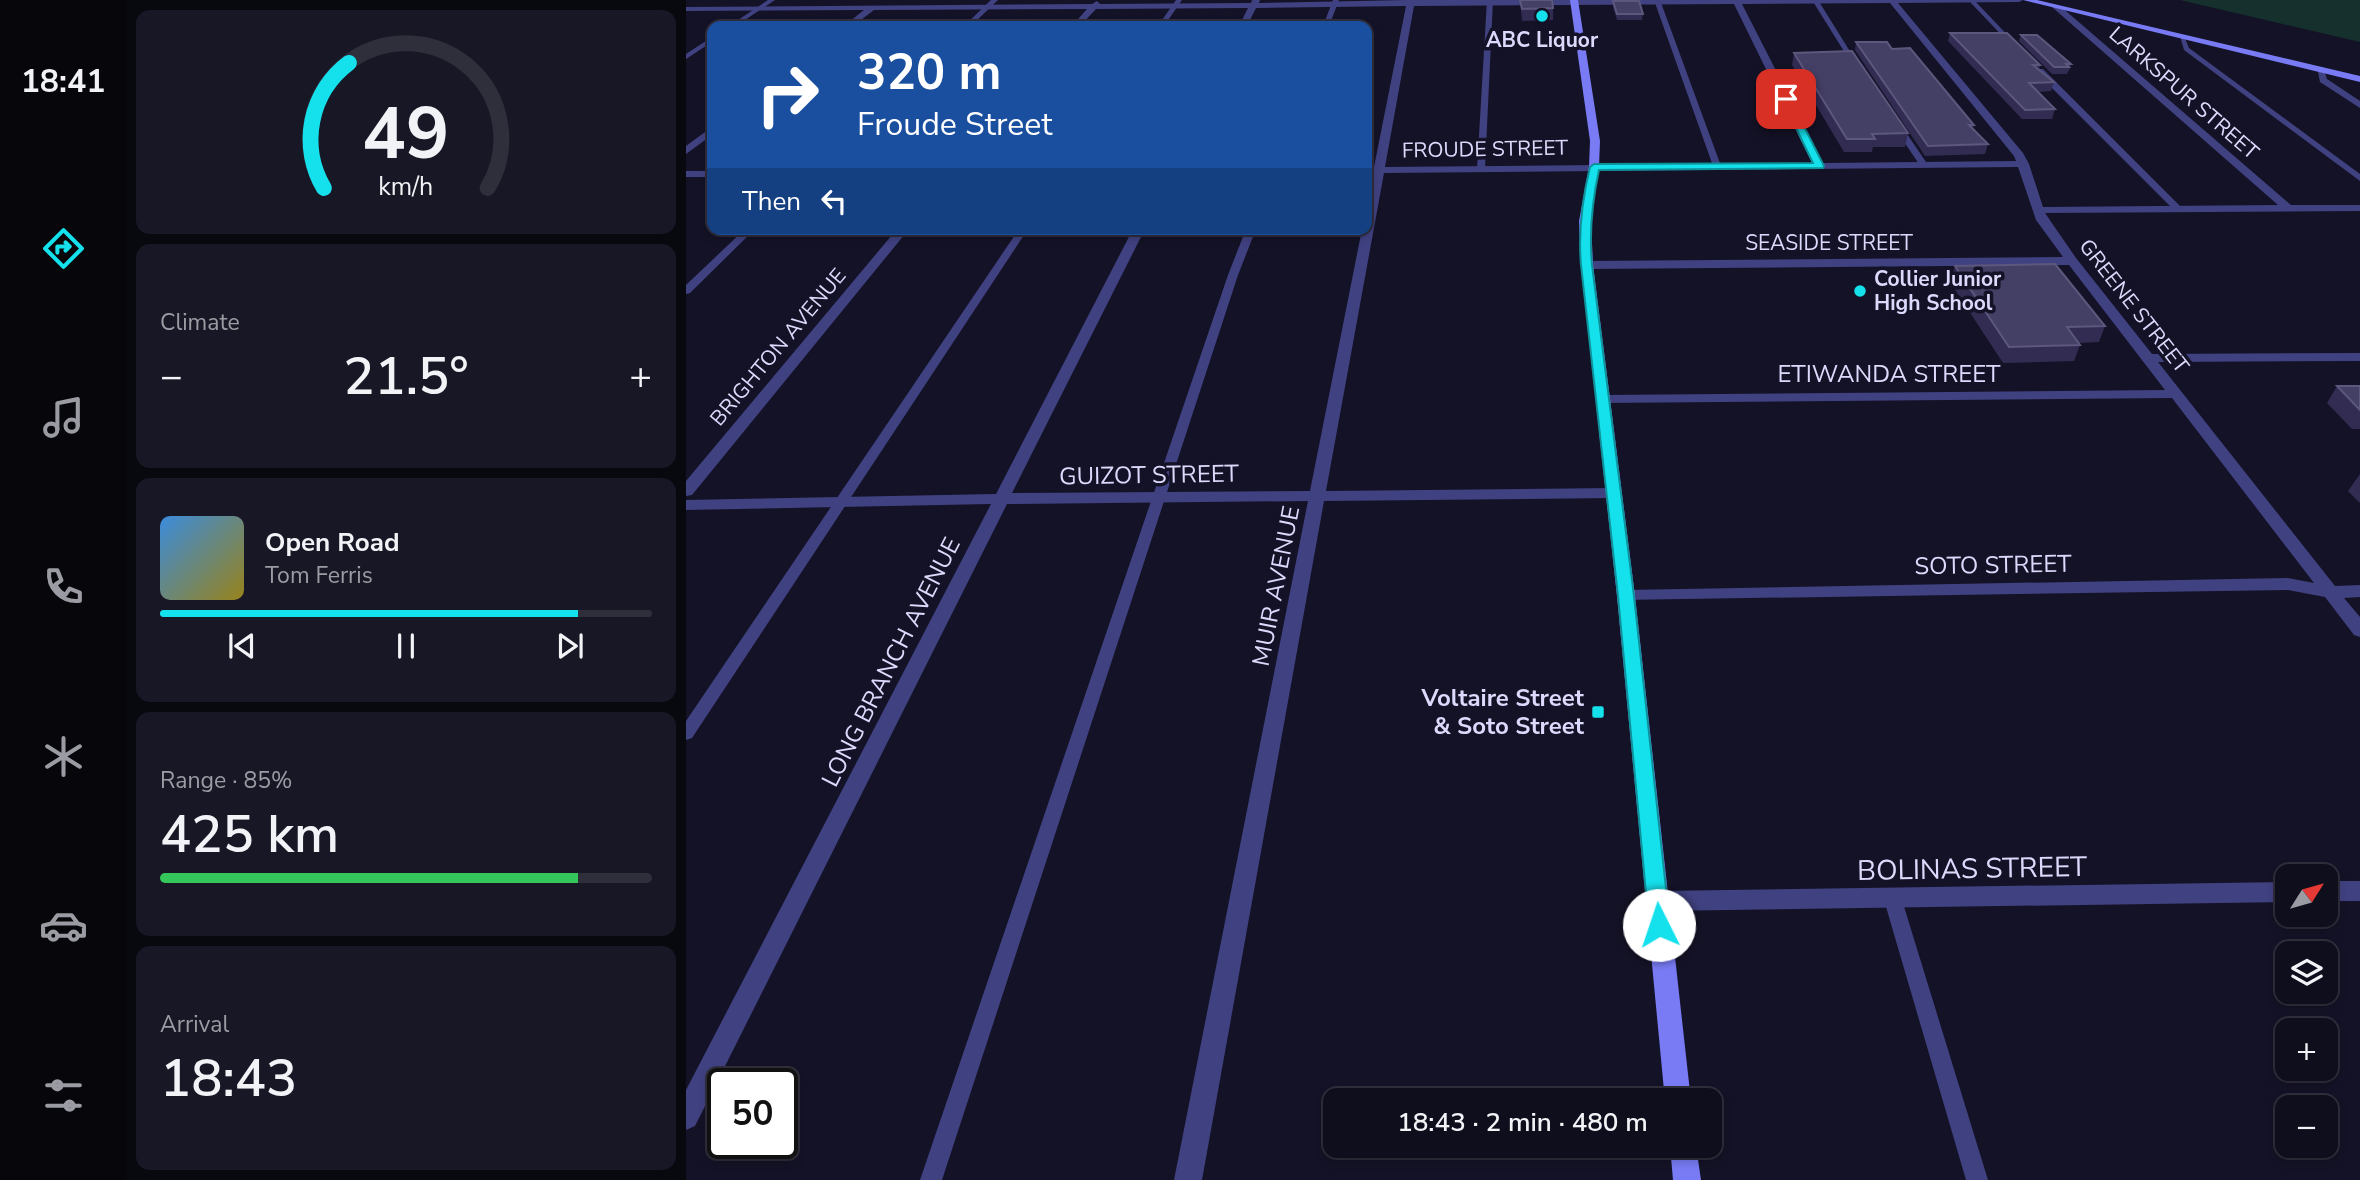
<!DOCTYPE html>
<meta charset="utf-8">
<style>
body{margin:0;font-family:"Nunito Sans",sans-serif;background:#181725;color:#f1f3f6;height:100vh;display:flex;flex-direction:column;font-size:26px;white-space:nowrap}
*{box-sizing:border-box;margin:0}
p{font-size:23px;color:#9b9ca3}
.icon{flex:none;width:38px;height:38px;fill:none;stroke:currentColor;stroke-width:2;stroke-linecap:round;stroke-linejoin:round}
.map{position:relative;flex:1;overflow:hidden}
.details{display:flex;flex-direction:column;gap:10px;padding:10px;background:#08080f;width:560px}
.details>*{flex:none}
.guide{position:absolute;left:21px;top:21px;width:665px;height:214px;border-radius:14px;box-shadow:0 4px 10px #0003,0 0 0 2px #2f2e3b;background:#1a4fa0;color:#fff;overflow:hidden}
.needle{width:46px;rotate:53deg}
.buttons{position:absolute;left:1589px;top:864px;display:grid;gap:14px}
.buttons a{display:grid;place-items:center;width:63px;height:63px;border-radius:14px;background:#0f0e1c;box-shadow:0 4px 10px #0003,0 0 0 2px #2f2e3b;font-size:35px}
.speed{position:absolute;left:21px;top:1068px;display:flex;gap:14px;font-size:35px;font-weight:700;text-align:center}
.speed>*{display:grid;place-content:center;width:91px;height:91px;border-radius:50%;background:#0f0e1c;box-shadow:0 4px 10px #0003,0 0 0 2px #2f2e3b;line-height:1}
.speed .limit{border:4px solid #111;border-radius:10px;background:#fff;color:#111}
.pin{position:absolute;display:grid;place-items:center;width:60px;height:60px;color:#fff;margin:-30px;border-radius:14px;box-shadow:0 4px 10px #0006}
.me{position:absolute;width:77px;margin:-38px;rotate:356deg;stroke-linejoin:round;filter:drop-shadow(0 0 5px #0008)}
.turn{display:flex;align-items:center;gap:24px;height:147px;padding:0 35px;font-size:32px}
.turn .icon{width:91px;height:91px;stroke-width:2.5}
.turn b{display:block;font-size:49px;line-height:60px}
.then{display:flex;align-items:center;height:66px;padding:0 35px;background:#0003;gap:14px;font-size:26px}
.big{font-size:52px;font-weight:600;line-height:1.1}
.details .widget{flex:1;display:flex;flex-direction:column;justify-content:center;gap:10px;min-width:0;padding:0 24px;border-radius:14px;background:#181725}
.details .dial{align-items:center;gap:0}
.dial svg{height:182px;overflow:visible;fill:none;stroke:#2f2e3b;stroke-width:7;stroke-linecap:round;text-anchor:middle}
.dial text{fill:#f1f3f6;stroke:none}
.song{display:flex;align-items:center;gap:21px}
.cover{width:84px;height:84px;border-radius:10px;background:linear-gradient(135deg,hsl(210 70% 55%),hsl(50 70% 35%))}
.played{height:7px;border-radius:4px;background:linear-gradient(90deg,#15e1ed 85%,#2f2e3b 85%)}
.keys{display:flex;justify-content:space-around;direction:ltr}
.heat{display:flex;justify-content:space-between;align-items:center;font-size:38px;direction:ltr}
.charge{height:10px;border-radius:5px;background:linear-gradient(90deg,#34c759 85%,#2f2e3b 0)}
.trip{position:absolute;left:637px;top:1088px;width:399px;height:70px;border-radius:14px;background:#0f0e1c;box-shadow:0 4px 10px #0003,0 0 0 2px #2f2e3b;font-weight:600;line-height:70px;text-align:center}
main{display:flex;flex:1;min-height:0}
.menu{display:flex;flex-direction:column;width:126px;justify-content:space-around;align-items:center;background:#06060b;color:#9b9ca3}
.menu .icon{width:49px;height:49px}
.menu .selected{color:#15e1ed}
.menu b{font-size:32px;color:#f1f3f6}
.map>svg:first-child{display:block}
.green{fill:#15302d}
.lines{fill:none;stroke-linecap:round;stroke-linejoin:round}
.lane{fill:#404181;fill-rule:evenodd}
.street{fill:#404181;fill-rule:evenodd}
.secondary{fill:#787bf4;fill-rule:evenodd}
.wall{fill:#322c53}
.building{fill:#443f65;stroke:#5c577d;stroke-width:2}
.route{fill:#15e1ed;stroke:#0e929a;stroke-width:2}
.poi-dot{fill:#15e1ed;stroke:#141226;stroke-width:2.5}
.labels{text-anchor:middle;stroke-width:7;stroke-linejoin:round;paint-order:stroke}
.far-poi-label{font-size:21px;font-weight:bold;fill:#dcdafc;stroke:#141226}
.far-street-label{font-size:21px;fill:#dcdafc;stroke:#141226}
.street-label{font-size:24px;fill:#dcdafc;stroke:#141226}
.poi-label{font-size:24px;font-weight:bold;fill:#dcdafc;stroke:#141226;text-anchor:end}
.near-street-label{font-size:28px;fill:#dcdafc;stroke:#141226}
</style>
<main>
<nav class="menu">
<b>18:41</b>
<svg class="icon selected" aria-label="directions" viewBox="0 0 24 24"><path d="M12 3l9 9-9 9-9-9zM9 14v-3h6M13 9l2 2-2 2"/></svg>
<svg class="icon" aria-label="music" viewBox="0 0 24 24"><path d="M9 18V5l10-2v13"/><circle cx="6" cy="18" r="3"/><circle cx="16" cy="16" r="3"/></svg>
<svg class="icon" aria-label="phone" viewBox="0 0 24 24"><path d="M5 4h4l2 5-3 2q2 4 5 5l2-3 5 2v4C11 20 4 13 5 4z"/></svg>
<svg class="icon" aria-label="climate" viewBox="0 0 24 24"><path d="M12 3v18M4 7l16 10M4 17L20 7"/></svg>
<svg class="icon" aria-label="car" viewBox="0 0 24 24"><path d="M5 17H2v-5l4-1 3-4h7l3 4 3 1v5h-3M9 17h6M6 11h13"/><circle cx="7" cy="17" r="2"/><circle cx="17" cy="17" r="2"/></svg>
<svg class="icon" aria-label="filters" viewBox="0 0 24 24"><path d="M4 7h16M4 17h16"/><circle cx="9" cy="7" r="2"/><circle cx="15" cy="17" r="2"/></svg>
</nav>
<section class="details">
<div class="widget dial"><svg viewBox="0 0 100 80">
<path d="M14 69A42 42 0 1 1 86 69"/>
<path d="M14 69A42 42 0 0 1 25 14" stroke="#15e1ed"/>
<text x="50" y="56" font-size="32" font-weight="700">49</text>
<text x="50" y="72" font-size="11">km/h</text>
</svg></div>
<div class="widget"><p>Climate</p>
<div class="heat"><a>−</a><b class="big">21.5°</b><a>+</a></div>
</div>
<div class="widget">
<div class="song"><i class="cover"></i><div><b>Open Road</b><p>Tom Ferris</p></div></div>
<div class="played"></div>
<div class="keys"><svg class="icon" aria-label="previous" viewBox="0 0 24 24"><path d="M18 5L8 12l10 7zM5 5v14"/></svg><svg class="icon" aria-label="pause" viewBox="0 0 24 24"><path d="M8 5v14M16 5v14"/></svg><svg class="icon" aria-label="next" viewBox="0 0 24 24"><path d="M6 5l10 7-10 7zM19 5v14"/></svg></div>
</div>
<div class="widget"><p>Range · 85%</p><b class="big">425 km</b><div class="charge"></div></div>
<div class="widget"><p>Arrival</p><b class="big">18:43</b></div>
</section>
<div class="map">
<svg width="1674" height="1180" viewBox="0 0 1674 1180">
<rect width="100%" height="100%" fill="#141226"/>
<path class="green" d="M1494,0H1674V42Z"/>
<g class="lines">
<path class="lane" d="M82,0H89L50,26H43Z
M305,0H312L285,26H278Z
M490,0H496L478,26H472Z
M647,0H653L643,26H637Z
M801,0H807L799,169L795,172L791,169Z
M968,0H974L1035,166L1034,168L1027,166Z
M1126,0H1132L1175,69H1169Z
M1285,1H1289L1329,43V45H1325L1285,3Z
M1494,36H1498L1503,48L1674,174V181L1498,50Z
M26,37V42L0,59V54Z
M1351,69H1357L1495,207V211H1489L1351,73Z
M1207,122H1213L1242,165L1241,167H1235L1206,124Z
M59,229H69L4,293L0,294V285Z
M333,229H342L6,738L0,740V721Z
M560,229H570L552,275L256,1180H234L542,275Z
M1207,892L1213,894L1216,900L1302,1180H1280L1198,900L1201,894Z"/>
<path class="street" d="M566,0H574L573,3L721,0H1337L1333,2L1212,3L1337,153L1343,164L1357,207L1592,205L1366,7L1373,5L1605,205H1674V211L1359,213L1390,258L1466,354L1674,353V361L1472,362L1649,586L1674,585V597L1658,598L1674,617V637L1668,635L1639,597L1602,590L934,600L931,596L940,590L1602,578L1628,583L1486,398L916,403L909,399L916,395L1479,390L1383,265L901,269L895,265L901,261L1377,257L1350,220L1332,167L698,173L640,491L927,488L935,493L927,498L638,501L516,1180H488L622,501L321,504L9,1126L0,1130V1090L305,504L0,510V500L310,494L447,229H459L326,493L624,491L676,229H681V205L687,173H681V167H688L720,6L570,8L561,26H553L562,8L410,9L394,26H386L401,9L188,10L167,26H158L178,10L0,11V7L406,4L411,1L414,4L565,3ZM1204,3L1328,156L1330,161L1137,163L1056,4ZM1048,4L1126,163L699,167L728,6Z
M1631,67H1637L1641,79L1674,101V108L1634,82Z
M26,127V135L0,154V146Z
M0,171H26V177H0Z
M211,229H223L6,495L0,496V481Z
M1640,881H1674V901H1640Z
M1601,882V902L972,911L964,908L961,901L964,894L972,891Z"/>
<path class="secondary" d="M884,0H892L914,141L913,167L905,221L907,265L949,596L1005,1101H979L931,596L895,265L893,221L903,167L904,141Z
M1337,0H1351L1674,76V82Z
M984,1146H1010L1015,1180H987Z"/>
</g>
<path class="wall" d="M834,0H866L867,8V20L836,21Z
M927,1L957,14L956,20H931L927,7Z
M1264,33L1354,65L1353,70L1368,82L1365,91L1352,92L1369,109L1366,119H1336L1262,41Z
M1335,35L1385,64L1383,71H1382L1381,74H1366L1333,41Z
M1170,42L1206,49L1288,125L1287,128L1302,144L1299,154L1239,156L1169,50Z
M1108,53L1222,133L1219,147H1187L1186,152H1158L1106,65Z
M1269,266L1419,326L1413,342L1392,343L1394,345L1388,361L1317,363L1264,282Z
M1651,386H1674V429H1666L1641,403Z
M1674,474V503L1662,491Z"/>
<path class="building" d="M834,0H866L867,8L836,9Z
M927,1H953L957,14H931Z
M1264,33H1321L1354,65H1347L1368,82L1343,83L1369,109L1339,110Z
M1335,35H1351L1385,64H1380L1383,67H1368Z
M1170,42H1201L1206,49L1224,48L1288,125H1283L1302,144L1242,146Z
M1166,51L1222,133L1186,134L1189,139H1161L1108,53Z
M1369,264L1419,326L1381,327L1394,345L1323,347L1269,266Z
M1651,386H1674V410Z"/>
<path class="route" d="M1100,96L1104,99L1138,166L1137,168L913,170C906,202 903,232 906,265L948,596L984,925L981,931L973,934L966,931L963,925L932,596L895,265C892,230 896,200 904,167L908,164L1127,163L1096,99Z"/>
<g class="poi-dot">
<circle cx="856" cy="16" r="7"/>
<circle cx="1174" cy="291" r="7"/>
<rect x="905" y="705" width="14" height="14" rx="3.5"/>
</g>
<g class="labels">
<g class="far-poi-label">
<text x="856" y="47">ABC Liquor</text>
<text x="1188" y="286" text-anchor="start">Collier Junior<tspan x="1188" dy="24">High School</tspan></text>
</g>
<g class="far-street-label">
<text transform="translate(1498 93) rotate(41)" y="7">LARKSPUR STREET</text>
<text transform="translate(799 149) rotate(-1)" y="7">FROUDE STREET</text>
<text x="1143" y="250">SEASIDE STREET</text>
<text transform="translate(1448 306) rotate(52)" y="7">GREENE STREET</text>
<text transform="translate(92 347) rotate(-50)" y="7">BRIGHTON AVENUE</text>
</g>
<g class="street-label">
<text x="1203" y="382">ETIWANDA STREET</text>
<text transform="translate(463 475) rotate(-1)" y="8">GUIZOT STREET</text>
<text transform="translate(1307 565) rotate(-1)" y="8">SOTO STREET</text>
<text transform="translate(590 586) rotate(-79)" y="8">MUIR AVENUE</text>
<text transform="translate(205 662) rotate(-63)" y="8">LONG BRANCH AVENUE</text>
</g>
<g class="poi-label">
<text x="898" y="706">Voltaire Street<tspan x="898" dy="28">&amp; Soto Street</tspan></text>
</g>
<g class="near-street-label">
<text transform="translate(1286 868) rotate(-1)" y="10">BOLINAS STREET</text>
</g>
</g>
</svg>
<div class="buttons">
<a><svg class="needle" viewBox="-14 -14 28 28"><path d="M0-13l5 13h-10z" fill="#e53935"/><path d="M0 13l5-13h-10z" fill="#9b9ca3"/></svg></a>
<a><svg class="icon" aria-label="layers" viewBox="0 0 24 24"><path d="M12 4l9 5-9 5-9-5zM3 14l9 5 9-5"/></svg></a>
<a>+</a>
<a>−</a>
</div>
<div class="speed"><div class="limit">50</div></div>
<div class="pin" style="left:1100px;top:99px;background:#d93025"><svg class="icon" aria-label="arrive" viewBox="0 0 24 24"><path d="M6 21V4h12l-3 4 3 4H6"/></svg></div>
<svg class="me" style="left:973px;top:925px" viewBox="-20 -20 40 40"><circle r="19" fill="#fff"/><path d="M0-13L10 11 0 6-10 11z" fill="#15e1ed"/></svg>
<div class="trip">18:43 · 2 min · 480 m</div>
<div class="guide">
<div class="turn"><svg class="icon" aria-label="right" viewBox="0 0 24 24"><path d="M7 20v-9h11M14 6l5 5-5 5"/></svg><div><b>320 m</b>Froude Street</div></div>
<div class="then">Then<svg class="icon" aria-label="left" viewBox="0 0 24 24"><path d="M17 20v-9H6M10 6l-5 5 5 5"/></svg></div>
</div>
</div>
</main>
